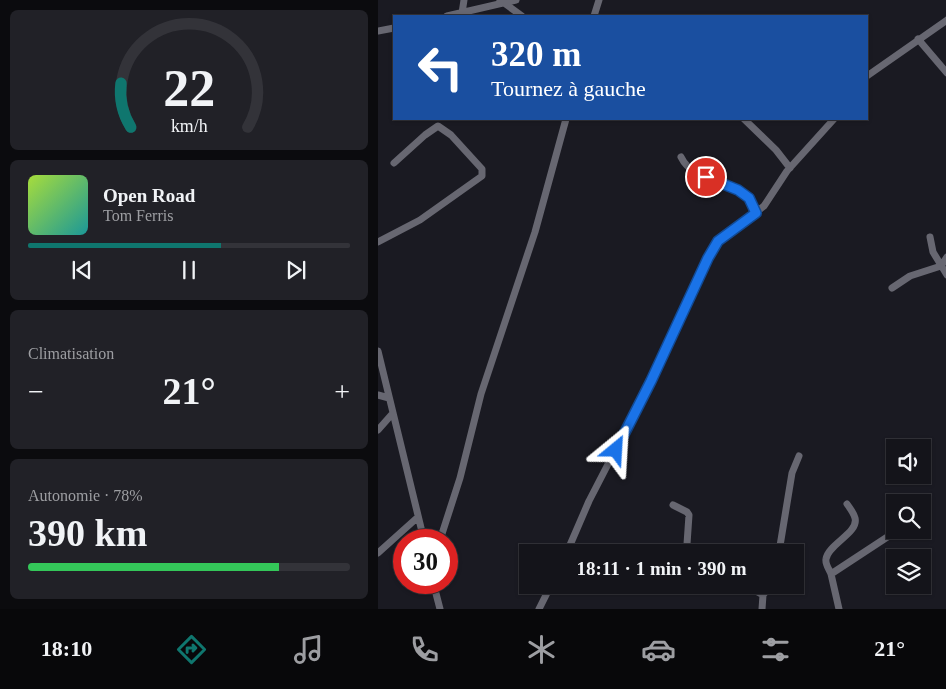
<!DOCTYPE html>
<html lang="fr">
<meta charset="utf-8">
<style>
body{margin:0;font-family:Georgia,serif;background:#212127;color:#f1f3f6;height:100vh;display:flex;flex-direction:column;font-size:19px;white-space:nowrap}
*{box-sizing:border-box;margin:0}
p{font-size:16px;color:#9d9ea2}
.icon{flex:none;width:28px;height:28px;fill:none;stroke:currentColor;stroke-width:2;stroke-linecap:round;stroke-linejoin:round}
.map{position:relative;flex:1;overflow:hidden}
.drawer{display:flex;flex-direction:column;gap:10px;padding:10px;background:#0b0b0e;width:378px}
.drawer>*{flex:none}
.top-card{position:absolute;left:15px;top:15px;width:475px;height:105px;border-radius:0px;box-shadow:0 1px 4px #0004,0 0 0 1px #333339;background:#1a4fa0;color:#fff;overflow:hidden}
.fabs{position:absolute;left:508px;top:439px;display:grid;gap:10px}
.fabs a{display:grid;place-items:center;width:45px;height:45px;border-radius:0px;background:#14141a;box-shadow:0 1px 4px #0004,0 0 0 1px #333339;font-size:25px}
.speed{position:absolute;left:15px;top:529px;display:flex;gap:10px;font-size:25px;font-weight:700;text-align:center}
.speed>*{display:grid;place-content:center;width:65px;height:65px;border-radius:50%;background:#14141a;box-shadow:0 1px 4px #0004,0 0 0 1px #333339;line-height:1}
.speed .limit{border:8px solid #d22;background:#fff;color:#111}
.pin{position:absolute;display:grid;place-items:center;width:42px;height:42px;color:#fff;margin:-21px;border:2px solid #fff;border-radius:50%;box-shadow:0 1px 5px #0007}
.me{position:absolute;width:55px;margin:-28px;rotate:27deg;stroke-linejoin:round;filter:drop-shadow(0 0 4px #0008)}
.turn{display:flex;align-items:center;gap:18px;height:105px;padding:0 15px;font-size:22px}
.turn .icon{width:65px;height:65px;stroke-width:2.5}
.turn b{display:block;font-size:35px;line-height:42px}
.big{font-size:38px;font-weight:600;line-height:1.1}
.drawer .widget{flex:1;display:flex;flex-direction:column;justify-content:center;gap:8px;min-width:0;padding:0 18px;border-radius:8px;background:#212127}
.drawer .dial{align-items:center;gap:0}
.dial svg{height:130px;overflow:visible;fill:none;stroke:#333339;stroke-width:7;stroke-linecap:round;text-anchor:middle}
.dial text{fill:#f1f3f6;stroke:none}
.song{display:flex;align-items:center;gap:15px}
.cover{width:60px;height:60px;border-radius:8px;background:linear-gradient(135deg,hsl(80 70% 55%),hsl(180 70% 35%))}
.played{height:5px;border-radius:2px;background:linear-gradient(90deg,#0f766e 60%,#333339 60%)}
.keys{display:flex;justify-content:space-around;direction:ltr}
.heat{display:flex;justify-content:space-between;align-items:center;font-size:28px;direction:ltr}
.charge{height:8px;border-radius:4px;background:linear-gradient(90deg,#34c759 78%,#333339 0)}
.trip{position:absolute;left:141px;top:544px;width:285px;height:50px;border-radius:0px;background:#14141a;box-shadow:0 1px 4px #0004,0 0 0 1px #333339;font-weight:600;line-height:50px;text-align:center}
.dock{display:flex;height:80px;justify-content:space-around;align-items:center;background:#08080a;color:#9d9ea2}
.dock .icon{width:35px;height:35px}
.dock .selected{color:#0f766e}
.dock b{font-size:22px;color:#f1f3f6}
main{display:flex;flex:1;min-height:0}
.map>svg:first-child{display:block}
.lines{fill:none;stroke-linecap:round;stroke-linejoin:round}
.minor{stroke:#676771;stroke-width:7}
.route-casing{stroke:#114b97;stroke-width:12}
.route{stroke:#1a73e8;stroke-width:9}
</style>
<main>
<section class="drawer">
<div class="widget dial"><svg viewBox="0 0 100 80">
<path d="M14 69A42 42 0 1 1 86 69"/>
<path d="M14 69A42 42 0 0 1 8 42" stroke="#0f766e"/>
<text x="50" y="56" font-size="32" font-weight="700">22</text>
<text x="50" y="72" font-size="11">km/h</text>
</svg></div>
<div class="widget">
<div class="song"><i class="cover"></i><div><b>Open Road</b><p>Tom Ferris</p></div></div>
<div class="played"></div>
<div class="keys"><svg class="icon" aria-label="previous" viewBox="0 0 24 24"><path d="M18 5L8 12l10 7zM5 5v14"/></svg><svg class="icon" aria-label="pause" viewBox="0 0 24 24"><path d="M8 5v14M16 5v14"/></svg><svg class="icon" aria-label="next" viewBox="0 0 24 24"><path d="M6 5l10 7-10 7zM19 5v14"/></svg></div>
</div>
<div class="widget"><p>Climatisation</p>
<div class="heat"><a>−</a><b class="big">21°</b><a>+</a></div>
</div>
<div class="widget"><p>Autonomie · 78%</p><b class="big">390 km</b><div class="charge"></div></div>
</section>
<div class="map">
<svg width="569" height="609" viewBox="0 0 569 609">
<rect width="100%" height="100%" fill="#1a1a22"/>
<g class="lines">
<path class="minor" d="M122,0L144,16
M84,13L86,0
M69,16L138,0
M216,16L221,0
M0,31L16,28
M540,39L569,73
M489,76L569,20
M366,119L398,150L412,168
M303,157C316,184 355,177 371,199C374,202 376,208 378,213
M552,237L555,252L569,275
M0,242L42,220L104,176V169L73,135L60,126L47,135L16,163
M514,288L532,276L563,266L569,257
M0,351L46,540
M0,395L11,398
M0,430L15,413
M295,505L309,512L311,515L309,544L315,552
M62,540L82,478L103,394L157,232L188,119
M189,552L211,501L273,381L330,258L341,241L386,206L409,171L456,119
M401,552L414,473L421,456
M0,553L40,517
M453,574C451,569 447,564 448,559C450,544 481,533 477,518C476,514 472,508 469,504
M55,582L62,609
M367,585L385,595
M161,609L173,585
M384,609L385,595L393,585
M461,609L453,574L520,530"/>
</g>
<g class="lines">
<defs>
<path id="route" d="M238,450L273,381L330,258L340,241L378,213L371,198L360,190L328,177"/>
</defs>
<use href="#route" class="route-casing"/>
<use href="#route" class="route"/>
</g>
</svg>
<div class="fabs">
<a><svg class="icon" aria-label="sound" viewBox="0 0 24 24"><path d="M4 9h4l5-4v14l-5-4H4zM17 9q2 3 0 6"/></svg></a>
<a><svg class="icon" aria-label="search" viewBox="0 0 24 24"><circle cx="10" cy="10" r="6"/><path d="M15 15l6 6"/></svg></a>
<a><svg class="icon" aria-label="layers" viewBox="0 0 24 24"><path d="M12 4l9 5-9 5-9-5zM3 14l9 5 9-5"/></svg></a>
</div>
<div class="speed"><div class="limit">30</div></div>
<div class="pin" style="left:328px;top:177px;background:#d93025"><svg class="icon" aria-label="arrive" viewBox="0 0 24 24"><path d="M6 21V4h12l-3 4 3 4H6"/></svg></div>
<svg class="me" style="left:238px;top:450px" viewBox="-20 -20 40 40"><path d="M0-17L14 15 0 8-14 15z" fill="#1a73e8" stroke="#fff" stroke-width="4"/></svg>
<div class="trip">18:11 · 1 min · 390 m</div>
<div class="top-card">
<div class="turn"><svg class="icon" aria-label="left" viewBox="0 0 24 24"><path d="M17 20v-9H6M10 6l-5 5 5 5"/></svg><div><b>320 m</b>Tournez à gauche</div></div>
</div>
</div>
</main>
<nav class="dock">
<b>18:10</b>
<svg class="icon selected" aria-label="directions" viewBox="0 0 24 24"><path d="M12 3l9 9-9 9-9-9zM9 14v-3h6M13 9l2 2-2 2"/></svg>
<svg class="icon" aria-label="music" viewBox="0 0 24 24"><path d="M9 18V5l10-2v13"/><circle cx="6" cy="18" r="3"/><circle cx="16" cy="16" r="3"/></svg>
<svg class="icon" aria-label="phone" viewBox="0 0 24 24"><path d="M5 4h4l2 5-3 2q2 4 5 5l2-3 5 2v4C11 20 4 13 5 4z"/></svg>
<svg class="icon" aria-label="climate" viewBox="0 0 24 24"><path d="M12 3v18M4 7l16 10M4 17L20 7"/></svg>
<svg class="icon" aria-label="car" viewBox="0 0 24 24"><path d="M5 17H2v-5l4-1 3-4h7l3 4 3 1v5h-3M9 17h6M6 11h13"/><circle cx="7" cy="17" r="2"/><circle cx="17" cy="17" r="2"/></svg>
<svg class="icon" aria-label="filters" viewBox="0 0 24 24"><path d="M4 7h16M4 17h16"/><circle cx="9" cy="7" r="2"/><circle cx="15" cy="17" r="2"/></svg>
<b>21°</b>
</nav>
